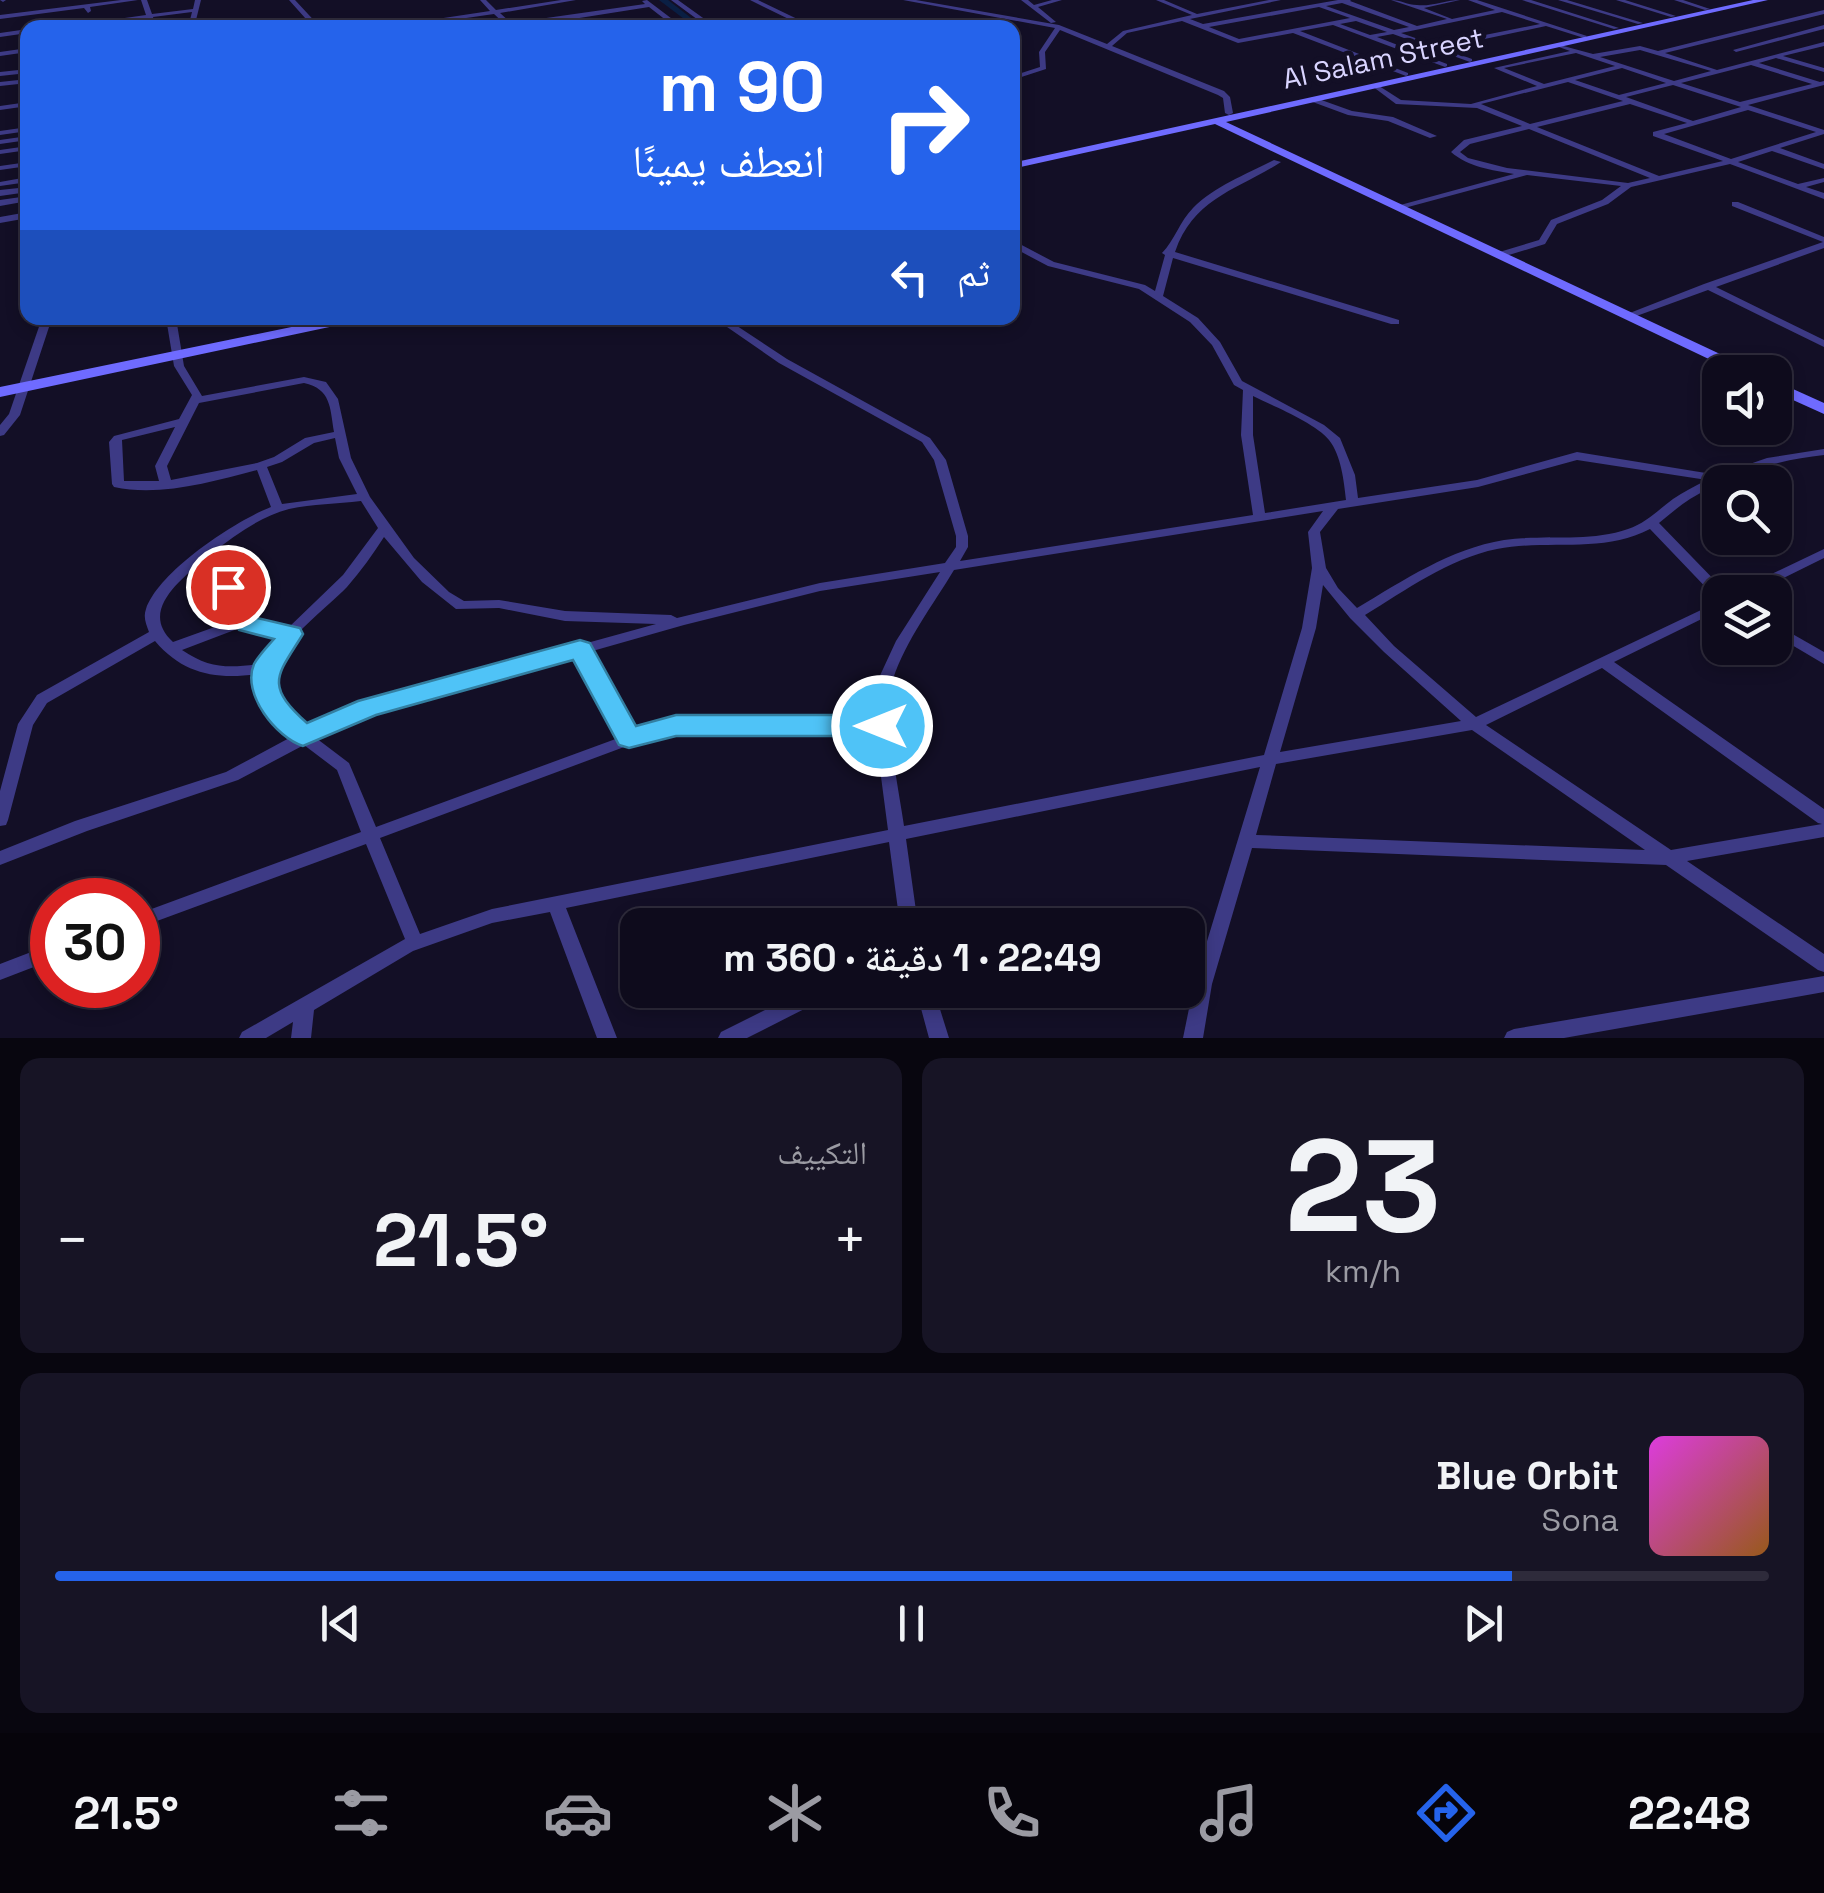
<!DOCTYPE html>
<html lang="ar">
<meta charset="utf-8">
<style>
body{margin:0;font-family:"Space Grotesk","Noto Naskh Arabic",sans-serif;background:#171425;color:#f1f3f6;direction:rtl;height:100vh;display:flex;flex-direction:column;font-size:38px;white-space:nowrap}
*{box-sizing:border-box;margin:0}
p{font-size:32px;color:#9b9ba3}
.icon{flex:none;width:55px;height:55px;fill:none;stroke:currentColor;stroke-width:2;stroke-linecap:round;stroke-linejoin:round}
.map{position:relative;height:1038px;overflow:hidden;direction:ltr}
.side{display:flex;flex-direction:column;gap:20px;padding:20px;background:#08060f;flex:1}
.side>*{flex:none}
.guide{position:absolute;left:20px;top:20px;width:1000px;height:305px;border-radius:20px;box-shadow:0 5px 15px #0003,0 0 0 2px #2e2b3b;direction:rtl;background:#2563eb;color:#fff;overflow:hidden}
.buttons{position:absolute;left:1702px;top:355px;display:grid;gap:20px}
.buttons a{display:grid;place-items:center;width:90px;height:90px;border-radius:20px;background:#0e0b1c;box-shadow:0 5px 15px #0003,0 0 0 2px #2e2b3b;font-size:50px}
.speed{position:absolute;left:30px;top:878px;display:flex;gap:20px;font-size:50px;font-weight:700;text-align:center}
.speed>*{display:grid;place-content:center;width:130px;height:130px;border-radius:50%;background:#0e0b1c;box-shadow:0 5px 15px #0003,0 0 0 2px #2e2b3b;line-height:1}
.speed .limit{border:15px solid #d22;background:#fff;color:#111}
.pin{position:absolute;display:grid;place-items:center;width:85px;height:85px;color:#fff;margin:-42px;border:5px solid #fff;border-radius:50%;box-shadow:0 2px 10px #0007}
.me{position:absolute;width:110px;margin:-55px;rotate:270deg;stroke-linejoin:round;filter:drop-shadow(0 0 8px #0008)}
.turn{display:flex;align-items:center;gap:35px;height:210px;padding:0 30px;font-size:45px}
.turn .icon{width:130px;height:130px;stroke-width:2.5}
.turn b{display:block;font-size:70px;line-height:85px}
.then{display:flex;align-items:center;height:95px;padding:0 30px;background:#0003;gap:20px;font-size:38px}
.big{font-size:75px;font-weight:600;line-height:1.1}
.side .widget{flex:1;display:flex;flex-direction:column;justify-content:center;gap:15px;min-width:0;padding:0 35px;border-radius:20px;background:#171425}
.side .dial{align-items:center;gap:0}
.dial b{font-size:130px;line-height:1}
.song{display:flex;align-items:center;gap:30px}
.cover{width:120px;height:120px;border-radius:15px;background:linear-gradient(135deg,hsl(300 70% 55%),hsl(30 70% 35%))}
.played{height:10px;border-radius:5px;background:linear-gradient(90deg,#2563eb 85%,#2e2b3b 85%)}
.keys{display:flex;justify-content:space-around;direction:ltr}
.heat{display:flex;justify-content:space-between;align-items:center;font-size:55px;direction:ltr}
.side .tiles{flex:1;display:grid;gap:20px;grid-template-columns:1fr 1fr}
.widget:last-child{grid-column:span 2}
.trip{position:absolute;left:620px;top:908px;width:585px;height:100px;border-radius:20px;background:#0e0b1c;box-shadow:0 5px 15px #0003,0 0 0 2px #2e2b3b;font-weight:600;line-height:100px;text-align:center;direction:rtl}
.tab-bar{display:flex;height:160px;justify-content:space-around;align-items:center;background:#06040b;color:#9b9ba3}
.tab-bar .icon{width:70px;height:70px}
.tab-bar .selected{color:#2563eb}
.tab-bar b{font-size:45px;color:#f1f3f6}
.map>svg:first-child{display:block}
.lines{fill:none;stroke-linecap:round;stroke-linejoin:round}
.canal{fill:#0a1f44;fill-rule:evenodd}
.street{fill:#3d3a85;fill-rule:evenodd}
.secondary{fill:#6f6bff;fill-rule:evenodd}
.route{fill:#4fc3f7;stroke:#337fa1;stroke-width:2.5}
.labels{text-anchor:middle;stroke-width:10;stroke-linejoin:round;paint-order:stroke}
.far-street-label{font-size:28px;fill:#d9d4ff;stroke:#130f26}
</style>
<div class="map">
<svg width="1824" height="1038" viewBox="0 0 1824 1038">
<rect width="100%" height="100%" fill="#130f26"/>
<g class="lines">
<path class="canal" d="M659,0H668L704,28H696Z"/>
<path class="street" d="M0,0H6L3,2Z
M121,0H138L90,7L91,11L88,13L84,8L0,19V15Z
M141,0H147L152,14L193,9L195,0H201L194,28H188L192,12L153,17L156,28H150L147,18L75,28H54L146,15Z
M289,0H295L321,28H314Z
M480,0H486L496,10L561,0H576L500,13L511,23L645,4L642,1L647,0L684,28H676L649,7L516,28H509L494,14L397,28H377L490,11Z
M671,0H678L717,28H709Z
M750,0H758L816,28H807Z
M903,0H916L1059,25L1107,44L1123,31L1192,15L1156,0H1164L1197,14L1269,0H1281L1190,19L1203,24L1338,0H1351L1350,1L1417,26L1447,19L1391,0C1401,0 1407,5 1417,5C1430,7 1446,0 1460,0L1424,8L1452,19L1495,10L1468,0H1477L1587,36L1584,38L1546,26L1442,48L1472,59V61L1470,62L1393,34L1377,37L1447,64V66L1445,67L1333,25L1300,31L1408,73V75L1406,76L1293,33L1238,43L1182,21L1127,33L1112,46L1224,91L1230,97L1233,113L1229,115L1225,113L1223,98L1218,95L1060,30L1045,52L1046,69L1012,80V76L1040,67L1039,52L1055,28ZM1342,3L1409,27L1394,30L1326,6ZM1319,7L1350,18L1239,39L1209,27ZM1502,12L1540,24L1435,45L1401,33ZM1356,21L1387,32L1370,35L1340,24Z
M1021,0H1028L1034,5L1052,0H1062L1038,7L1056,22L1051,23Z
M1522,0H1531L1619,28L1614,29Z
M1558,0H1567L1643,23L1638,24Z
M1616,0H1625L1676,16L1671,17Z
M1674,0H1683L1710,9L1705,10Z
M1824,10V14L1665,53L1717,70L1824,42V46L1783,56L1824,68V72L1776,58L1759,63L1820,82L1824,81V85L1748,105L1824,130V134L1780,148L1824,164V169L1772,151L1738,162L1798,184L1824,178V182L1806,187L1824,193V199L1730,164L1631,187L1608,204L1557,224L1545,244L1499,258L1496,257V253L1539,240L1551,220L1602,200L1621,186L1527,175L1397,210L1393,207L1514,174C1492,170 1468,167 1451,152L1464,140L1522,126L1477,108L1396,104L1372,86V84H1376L1401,100L1471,104L1537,86L1494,68L1570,51L1556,46V44L1593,54L1640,46L1658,51ZM1640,50L1711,71L1674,81L1600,57ZM1576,53L1615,66L1544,84L1504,68ZM1751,65L1812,84L1740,102L1681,83ZM1622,68L1666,83L1619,95L1575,80ZM1568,82L1623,101L1530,124L1481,104ZM1673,85L1741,107L1693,121L1626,97ZM1630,104L1687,123L1653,132V136L1723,161L1659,176L1537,127ZM1748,110L1816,132L1731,159L1664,134ZM1529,129L1650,178L1628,183L1507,168L1468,158L1460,152L1470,144Z
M1824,25V29L1736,52L1733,50Z
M28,29V33L0,37V33Z
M28,48V52L0,56V52Z
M28,69V73L0,76V72Z
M28,79V83L0,86V82Z
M1313,97L1352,111L1393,117L1437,136L1430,138L1388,121L1348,115L1310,101L1309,99Z
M28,102V106L0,110V106Z
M28,127V131L0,135V131Z
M28,136V140L0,144V140Z
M28,146V150L0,154V150Z
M1274,160L1281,162C1238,190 1194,197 1175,252L1399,320V324H1391L1173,258L1163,296L1198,318L1220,342L1242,381L1324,425L1340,438L1355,475L1358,498L1477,480L1577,452L1718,475L1767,458L1824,449V455C1777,460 1730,474 1690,499C1679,506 1669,515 1659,523L1725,591L1726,592H1720V598L1715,597L1650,529C1602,554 1548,539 1497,549C1448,559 1406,590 1365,615L1394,646L1476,717L1720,601V610L1614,662L1824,809V837L1687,861L1824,954V972L1818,970L1666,865L1252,848L1212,984L1203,1038H1183L1194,984L1260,767L906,839L918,925H900L889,842L566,908L617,1038H597L550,912L492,923L413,951L314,1010L311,1038H291L293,1022L266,1038H239L242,1032L405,939L366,844L138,928V914L361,832L337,770L304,745L238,780L87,831L0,865V851L75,821L226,772L293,736C273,720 259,701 258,674C216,680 183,674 155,641L47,703L33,725L8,820L6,825L0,826V791L18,724L37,695L149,632C146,624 143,617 146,609C159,571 235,521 271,507L257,470C212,482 159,497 114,487L112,484L109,442L114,436L179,419L192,395L174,366L166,318H176L184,366L202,396L304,377L326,382L338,399L351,458L370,497L414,558L449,592L464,601L499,600L565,611L671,615L677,618L820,583L945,563L956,547V536L934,460L922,442L779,363L714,318H725L787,359L930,438L946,460L968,536V547L960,561L1253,515L1241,435L1243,390L1234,385L1212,345L1190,322L1139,289L1048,266L1012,247V240L1054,262L1145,285L1155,291L1165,255L1162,253C1174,241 1180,221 1193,208C1215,186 1247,174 1274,160ZM304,383C331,389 330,407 334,432L305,438L274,457L257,463L171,480L167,466L199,403ZM1253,396C1273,406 1315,423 1329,440C1341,455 1344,481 1346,500L1265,513L1253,435ZM175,427L155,466L159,481H124L122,440ZM335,438L339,458L357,494L282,504L267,467L282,462L314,443ZM1577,460L1707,480C1695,486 1683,492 1673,499C1658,510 1646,523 1628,529C1588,543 1545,534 1504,540C1450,549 1404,580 1357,608L1338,588L1326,568L1320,532L1338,509L1478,487ZM361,501L378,528L343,575L287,629L250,618L213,552C236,535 261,516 289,509C313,504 337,504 361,501ZM1323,511L1308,532L1312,568L1302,628L1264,755L904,826C899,790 882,713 893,679C906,640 933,605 954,570ZM384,537L422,582L456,609L499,608L565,621L656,624L343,710L306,730C288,716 269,697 272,672C276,646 328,607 347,587C361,571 373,554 384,537ZM204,559L237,619L173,642C139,611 180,581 204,559ZM940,572L896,641L877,682L875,720L700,719L658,723L633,732L589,652L684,625L820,591ZM1323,585L1350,618L1384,652L1461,721L1280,752L1316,628ZM245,626L280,636L261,664C228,668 210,669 182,650ZM576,655L621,737L376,827L349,763L316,738L353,718ZM1602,668L1818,823L1822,824L1671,850L1486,725ZM1472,730L1645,850L1256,835L1276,764ZM700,731H875L888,830L492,909L420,934L380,838L659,734Z
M28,162V166L0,170V166Z
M28,177V182L0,186V182Z
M28,187V192L0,196V190Z
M28,196V201L0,206V200Z
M1732,202H1738L1824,237V248L1716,287L1824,340V347L1708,290L1631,318L1627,319L1622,316L1704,284L1823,242L1732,206Z
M28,212V218L0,223V217Z
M42,318H52L20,415L4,435L0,436V425L9,414Z
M1824,549V558L1755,592H1738L1740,589Z
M1775,624L1824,652V664L1775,635Z
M52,944V960L0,980V964Z
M1824,976V992L1564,1038H1504L1507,1032L1514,1029Z
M805,990H832L830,996L747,1038H718L721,1032Z
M916,990H934L949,1038H929Z"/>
<path class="secondary" d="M1753,0H1768L1226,122L1752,369L1754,372H1736L1215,124L1012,169V163Z
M335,318H360L353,322L0,397V387Z
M1775,381L1824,403V414L1775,392Z"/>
</g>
<path class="route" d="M228,579L237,582L257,618L300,628L303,634C278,675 263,684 307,723L358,701L580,640L590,643L636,726L676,715H882L892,718L896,726L892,733L882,736H676L629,748L619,745L573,660L376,715L303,746C277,738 241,694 254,664C259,655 267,647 274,639L239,630L216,587Z"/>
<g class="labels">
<g class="far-street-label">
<text transform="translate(1383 58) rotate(-12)" y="10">Al Salam Street</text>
</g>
</g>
</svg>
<div class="buttons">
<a><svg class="icon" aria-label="sound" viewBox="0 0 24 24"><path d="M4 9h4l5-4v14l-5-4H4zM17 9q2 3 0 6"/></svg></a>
<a><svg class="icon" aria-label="search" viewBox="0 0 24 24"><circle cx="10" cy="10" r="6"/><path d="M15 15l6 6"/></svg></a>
<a><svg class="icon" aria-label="layers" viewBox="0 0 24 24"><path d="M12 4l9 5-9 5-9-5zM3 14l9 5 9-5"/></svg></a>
</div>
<div class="speed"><div class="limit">30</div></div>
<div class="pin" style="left:228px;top:587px;background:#d93025"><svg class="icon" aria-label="arrive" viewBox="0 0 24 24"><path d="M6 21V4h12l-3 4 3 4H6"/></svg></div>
<svg class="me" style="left:882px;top:726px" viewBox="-20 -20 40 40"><circle r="17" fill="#4fc3f7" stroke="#fff" stroke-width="3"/><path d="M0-11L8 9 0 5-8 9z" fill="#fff"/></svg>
<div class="trip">22:49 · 1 دقيقة · 360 m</div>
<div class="guide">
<div class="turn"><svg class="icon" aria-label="right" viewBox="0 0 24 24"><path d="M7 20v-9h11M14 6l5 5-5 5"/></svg><div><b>90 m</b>انعطف يمينًا</div></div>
<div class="then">ثم<svg class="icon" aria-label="left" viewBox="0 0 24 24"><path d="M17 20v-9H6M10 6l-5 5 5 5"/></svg></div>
</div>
</div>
<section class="side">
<div class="tiles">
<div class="widget dial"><b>23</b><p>km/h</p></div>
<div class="widget"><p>التكييف</p>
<div class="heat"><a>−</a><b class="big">21.5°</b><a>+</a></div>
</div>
<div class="widget">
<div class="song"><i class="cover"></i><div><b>Blue Orbit</b><p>Sona</p></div></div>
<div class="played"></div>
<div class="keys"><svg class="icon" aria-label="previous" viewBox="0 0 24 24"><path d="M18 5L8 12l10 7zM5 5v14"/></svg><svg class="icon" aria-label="pause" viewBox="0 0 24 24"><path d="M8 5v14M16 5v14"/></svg><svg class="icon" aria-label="next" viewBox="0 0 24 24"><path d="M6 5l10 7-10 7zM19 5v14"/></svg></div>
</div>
</div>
</section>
<nav class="tab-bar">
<b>22:48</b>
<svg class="icon selected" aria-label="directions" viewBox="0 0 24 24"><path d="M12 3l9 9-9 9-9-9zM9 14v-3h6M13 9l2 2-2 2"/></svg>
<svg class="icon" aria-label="music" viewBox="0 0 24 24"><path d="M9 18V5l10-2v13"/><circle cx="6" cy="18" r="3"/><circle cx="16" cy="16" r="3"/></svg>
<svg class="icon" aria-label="phone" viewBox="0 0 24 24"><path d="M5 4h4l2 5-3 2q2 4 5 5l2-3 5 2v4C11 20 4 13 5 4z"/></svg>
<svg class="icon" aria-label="climate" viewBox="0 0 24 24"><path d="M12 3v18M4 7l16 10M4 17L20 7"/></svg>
<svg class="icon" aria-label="car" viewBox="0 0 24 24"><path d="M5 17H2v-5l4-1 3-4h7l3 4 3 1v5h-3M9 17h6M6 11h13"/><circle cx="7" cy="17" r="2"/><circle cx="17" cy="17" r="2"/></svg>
<svg class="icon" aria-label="filters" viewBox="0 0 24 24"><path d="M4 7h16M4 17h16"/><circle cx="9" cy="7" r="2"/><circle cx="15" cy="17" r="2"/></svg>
<b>21.5°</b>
</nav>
